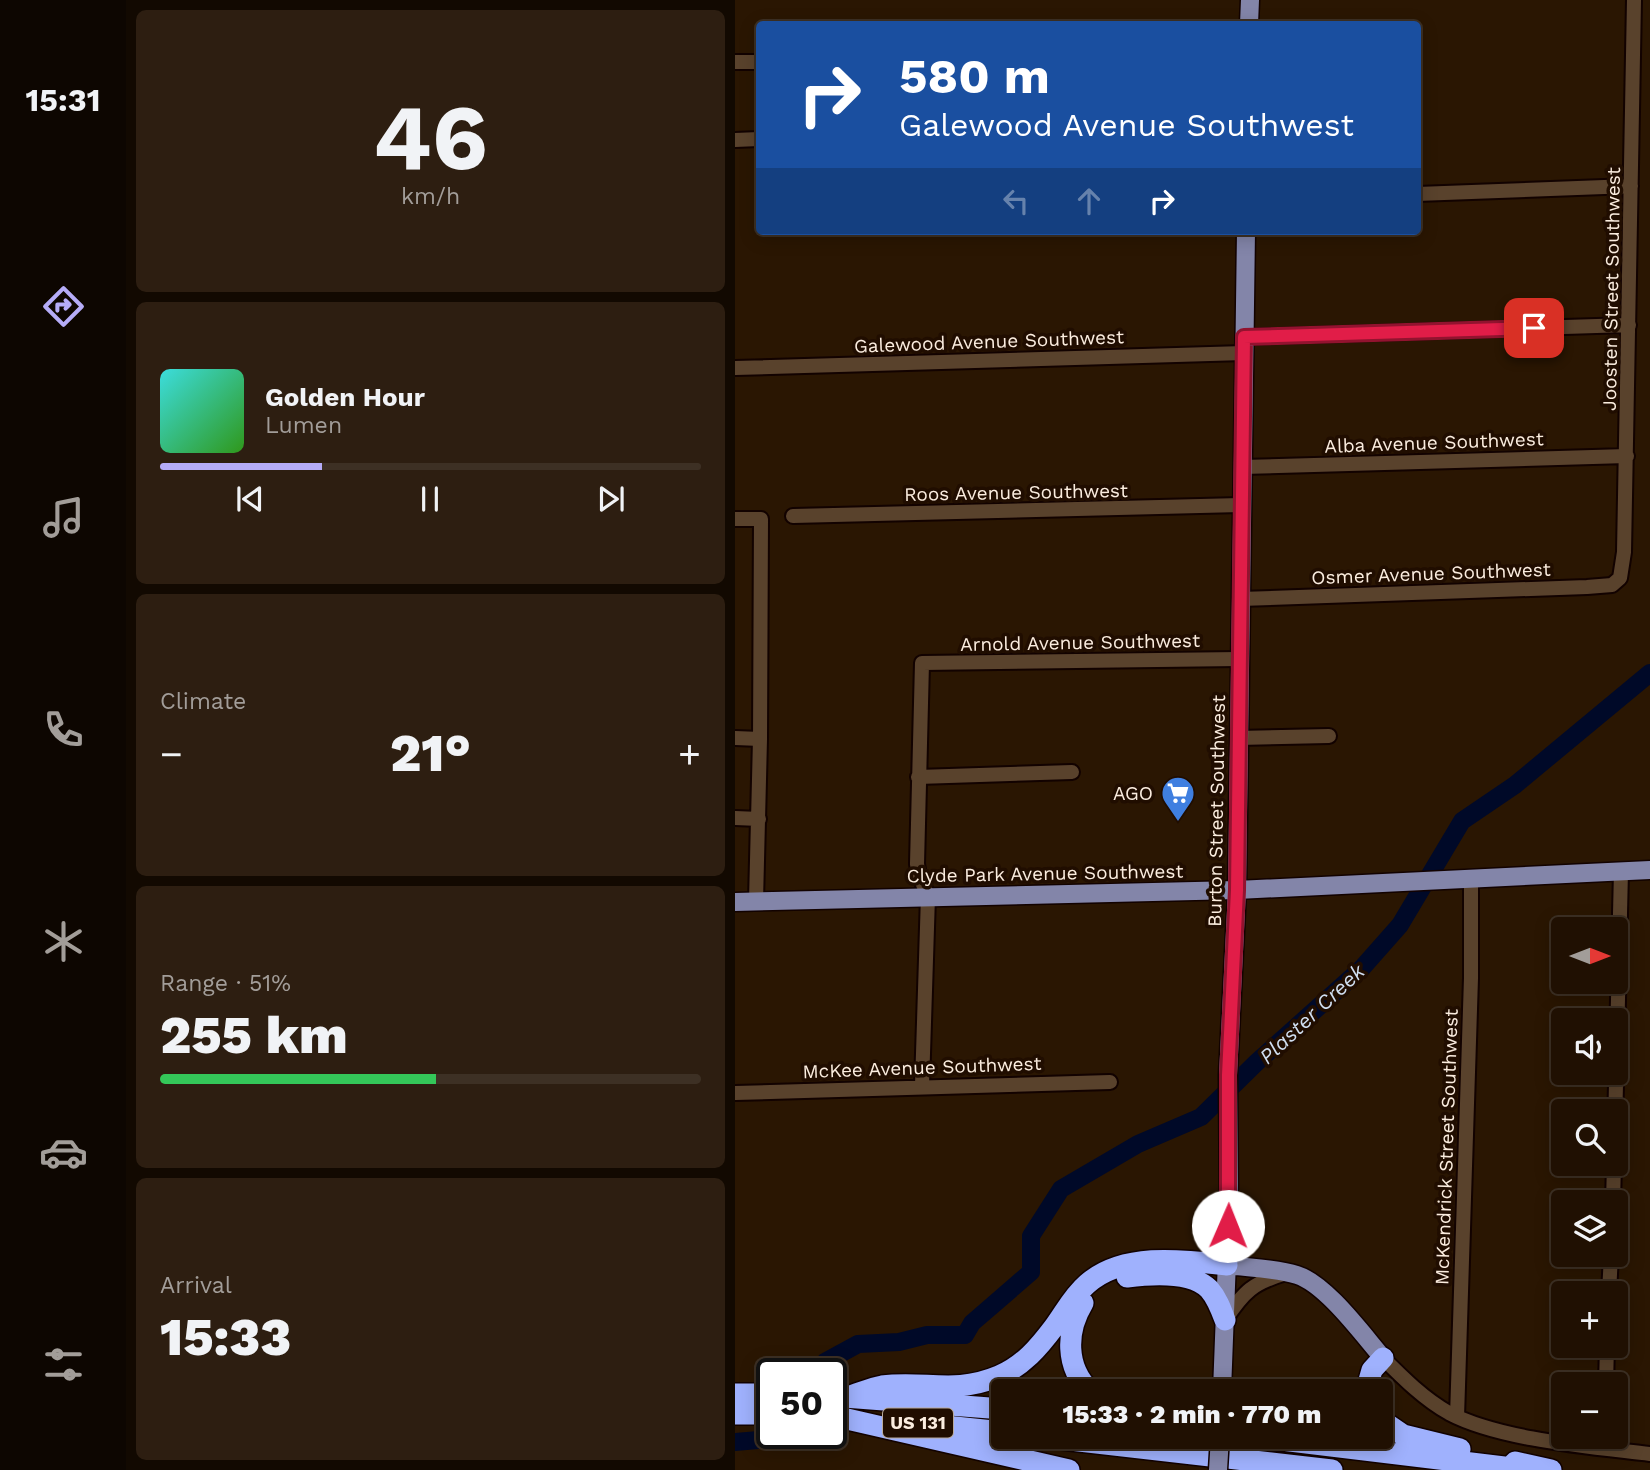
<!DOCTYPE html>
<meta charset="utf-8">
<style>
body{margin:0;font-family:"Work Sans",sans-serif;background:#2d1e11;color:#f1f3f6;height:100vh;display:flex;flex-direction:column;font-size:26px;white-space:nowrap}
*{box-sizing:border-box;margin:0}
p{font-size:23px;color:#a29d99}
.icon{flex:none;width:38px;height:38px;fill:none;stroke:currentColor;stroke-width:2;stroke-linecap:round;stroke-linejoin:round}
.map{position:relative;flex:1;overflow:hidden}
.sheet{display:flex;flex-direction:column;gap:10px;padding:10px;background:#120901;width:609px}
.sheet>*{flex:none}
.guide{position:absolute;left:21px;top:21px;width:665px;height:214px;border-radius:7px;box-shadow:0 4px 18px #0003,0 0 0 2px #3d3024;background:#1a4fa0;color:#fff;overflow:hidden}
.needle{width:46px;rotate:90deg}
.controls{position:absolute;left:816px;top:917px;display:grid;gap:14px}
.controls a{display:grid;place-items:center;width:77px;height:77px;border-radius:7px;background:#201002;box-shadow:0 4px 18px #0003,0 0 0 2px #3d3024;font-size:35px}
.speed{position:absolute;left:21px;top:1358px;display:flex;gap:14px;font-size:35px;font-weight:700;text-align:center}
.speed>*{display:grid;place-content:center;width:91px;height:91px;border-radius:50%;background:#201002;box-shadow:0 4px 18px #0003,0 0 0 2px #3d3024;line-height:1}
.speed .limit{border:4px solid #111;border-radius:10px;background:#fff;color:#111}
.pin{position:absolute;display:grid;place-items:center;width:60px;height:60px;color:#fff;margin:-30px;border-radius:14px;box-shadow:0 4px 10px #0006}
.me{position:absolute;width:77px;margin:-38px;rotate:1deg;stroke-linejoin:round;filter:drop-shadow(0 0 5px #0008)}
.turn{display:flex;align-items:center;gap:24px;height:147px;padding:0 28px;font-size:32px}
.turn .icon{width:91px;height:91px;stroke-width:2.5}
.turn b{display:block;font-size:49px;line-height:60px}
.lanes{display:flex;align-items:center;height:66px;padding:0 28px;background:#0003;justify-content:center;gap:35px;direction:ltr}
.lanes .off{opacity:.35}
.big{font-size:52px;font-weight:800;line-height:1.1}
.sheet .card{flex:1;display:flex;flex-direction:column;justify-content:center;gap:10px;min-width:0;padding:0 24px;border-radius:10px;background:#2d1e11}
.sheet .dial{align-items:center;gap:0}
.dial b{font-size:91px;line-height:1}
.song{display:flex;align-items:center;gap:21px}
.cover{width:84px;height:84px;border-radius:10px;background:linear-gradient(135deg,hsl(180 70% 55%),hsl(110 70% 35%))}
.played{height:7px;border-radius:4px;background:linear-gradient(90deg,#b5acf8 30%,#3d3024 30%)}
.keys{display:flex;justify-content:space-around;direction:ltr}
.heat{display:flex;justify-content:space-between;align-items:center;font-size:38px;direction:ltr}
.charge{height:10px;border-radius:5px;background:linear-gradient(90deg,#34c759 51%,#3d3024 0)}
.trip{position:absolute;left:256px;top:1379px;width:402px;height:70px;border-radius:7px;background:#201002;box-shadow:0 4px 18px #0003,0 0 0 2px #3d3024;font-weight:800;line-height:70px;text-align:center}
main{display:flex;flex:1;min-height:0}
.tabs{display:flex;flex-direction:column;width:126px;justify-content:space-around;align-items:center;background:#0d0601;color:#a29d99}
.tabs .icon{width:49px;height:49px}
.tabs .on{color:#b5acf8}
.tabs b{font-size:32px;color:#f1f3f6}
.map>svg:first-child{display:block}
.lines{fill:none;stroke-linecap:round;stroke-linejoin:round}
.river{stroke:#000928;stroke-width:18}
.minor-casing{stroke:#120200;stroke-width:18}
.major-casing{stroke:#120200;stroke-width:21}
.highway-casing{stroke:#120200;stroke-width:24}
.minor{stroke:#59422c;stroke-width:14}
.major{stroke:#8385a9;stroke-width:18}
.highway{stroke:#9fb1fd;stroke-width:21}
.major-bridge-casing{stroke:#120200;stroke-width:21;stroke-linecap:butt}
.major-bridge{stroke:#8385a9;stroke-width:18}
.route-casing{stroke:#92132f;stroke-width:18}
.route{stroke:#e11d48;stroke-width:12}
.labels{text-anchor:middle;stroke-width:7;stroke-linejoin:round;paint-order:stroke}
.shield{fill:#200d00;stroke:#b9aa9c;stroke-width:2}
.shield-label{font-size:18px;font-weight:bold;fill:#fbeddf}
.street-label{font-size:19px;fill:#fbeddf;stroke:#200d00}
.poi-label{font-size:19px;fill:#fbeddf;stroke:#200d00;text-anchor:end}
.water-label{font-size:21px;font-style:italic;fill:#d0def0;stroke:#200d00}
</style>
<main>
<nav class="tabs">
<b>15:31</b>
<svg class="icon on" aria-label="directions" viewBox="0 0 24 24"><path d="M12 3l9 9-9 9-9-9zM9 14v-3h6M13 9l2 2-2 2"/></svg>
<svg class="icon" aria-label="music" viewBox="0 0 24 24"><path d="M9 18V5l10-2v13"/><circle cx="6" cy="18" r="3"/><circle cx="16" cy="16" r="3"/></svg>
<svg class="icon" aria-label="phone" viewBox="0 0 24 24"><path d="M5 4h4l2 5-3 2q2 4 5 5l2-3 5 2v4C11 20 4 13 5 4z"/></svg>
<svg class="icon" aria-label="climate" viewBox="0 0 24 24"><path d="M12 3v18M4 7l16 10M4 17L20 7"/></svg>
<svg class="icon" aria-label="car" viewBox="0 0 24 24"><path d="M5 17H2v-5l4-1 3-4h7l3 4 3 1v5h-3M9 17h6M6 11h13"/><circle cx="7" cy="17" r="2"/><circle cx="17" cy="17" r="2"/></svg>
<svg class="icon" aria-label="filters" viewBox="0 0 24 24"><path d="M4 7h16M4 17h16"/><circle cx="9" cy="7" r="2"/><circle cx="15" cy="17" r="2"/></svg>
</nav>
<section class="sheet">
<div class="card dial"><b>46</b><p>km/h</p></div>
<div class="card">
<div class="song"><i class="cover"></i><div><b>Golden Hour</b><p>Lumen</p></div></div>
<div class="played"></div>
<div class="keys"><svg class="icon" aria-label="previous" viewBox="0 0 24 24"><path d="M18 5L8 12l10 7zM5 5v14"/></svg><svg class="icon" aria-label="pause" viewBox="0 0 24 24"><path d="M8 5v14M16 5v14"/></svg><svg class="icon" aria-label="next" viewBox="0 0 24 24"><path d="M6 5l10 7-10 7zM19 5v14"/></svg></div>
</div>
<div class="card"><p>Climate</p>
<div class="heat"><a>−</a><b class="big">21°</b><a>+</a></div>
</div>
<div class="card"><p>Range · 51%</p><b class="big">255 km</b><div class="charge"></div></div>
<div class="card"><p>Arrival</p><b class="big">15:33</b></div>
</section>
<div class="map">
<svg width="915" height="1470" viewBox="0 0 915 1470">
<rect width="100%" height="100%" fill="#2a1602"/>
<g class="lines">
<path class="river" d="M77,1374L90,1362L123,1344L164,1342L192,1335H230L237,1323L296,1272V1236L326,1189L403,1144L466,1117L522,1062L627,968L665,925L727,821L780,785L915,673
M0,1442L36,1439L48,1433"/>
<defs>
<path id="minor" d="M0,62H24
M0,140L24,139
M682,194L896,186
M509,337L894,325
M0,368L509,353
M507,467L892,456
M58,516L506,505
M0,519H26L25,739L21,901
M505,599L852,587L877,585L885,578L889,552L899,0
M0,738L25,739
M503,738L594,736
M183,777L337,772
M0,818L24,819
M187,1085L193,896L184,875L182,864L187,663L504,659
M0,1093L375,1082
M880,1127L886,871
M878,1202L879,1164
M874,1293L876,1255
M490,1320C509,1291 518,1283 551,1273
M648,1358C668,1378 689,1399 714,1413C765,1440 857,1447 915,1454
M871,1384L872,1346
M722,1417L736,978V878"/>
<path id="major" d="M514,24L515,0
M0,902L502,890L915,870
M492,1265C515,1268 540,1268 562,1275C591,1284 628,1335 648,1358
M487,1391L494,1207L493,1075L502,890L511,231"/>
<path id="highway" d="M392,1277C416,1274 456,1271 474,1289C482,1298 486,1309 490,1320
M348,1303C331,1331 330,1367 355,1391
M631,1391L637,1370L648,1358
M0,1394H37
M96,1396L268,1409
M111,1397C123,1394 135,1388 147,1386C189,1380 219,1395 264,1376C288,1366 304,1347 319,1327C330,1312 338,1296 352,1284C388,1252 448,1260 492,1265
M0,1414H37
M99,1416L334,1470
M646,1420L668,1435L725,1449
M172,1422L268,1432
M309,1437L597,1470
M522,1437L794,1470
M780,1462L816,1470"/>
</defs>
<use href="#minor" class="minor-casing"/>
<use href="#major" class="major-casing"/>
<use href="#highway" class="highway-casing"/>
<use href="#minor" class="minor"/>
<use href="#major" class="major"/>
<use href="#highway" class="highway"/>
<defs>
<path id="major-bridge" d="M483,1470L485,1437"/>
</defs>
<use href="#major-bridge" class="major-bridge-casing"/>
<use href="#major-bridge" class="major-bridge"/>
</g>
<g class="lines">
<defs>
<path id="route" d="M493,1226V1075L502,890L509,337L799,328"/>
</defs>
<use href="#route" class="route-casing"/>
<use href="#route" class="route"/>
</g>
<defs>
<symbol id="supermarket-pin" viewBox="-11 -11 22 30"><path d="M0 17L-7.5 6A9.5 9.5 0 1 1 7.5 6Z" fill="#3f7fe0" stroke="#200d00"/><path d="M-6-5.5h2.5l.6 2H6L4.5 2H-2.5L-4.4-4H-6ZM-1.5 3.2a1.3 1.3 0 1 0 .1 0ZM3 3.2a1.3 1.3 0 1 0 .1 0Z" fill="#fff"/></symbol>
</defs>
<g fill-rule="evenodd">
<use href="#supermarket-pin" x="424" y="774" width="38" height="52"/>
</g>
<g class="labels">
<rect class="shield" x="148" y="1408.5" width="70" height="29" rx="5"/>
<g class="shield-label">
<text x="183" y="1429">US 131</text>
</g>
<g class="street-label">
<text transform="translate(876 289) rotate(-89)" y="7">Joosten Street Southwest</text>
<text transform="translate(254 341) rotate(-2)" y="7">Galewood Avenue Southwest</text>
<text transform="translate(699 442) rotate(-2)" y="7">Alba Avenue Southwest</text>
<text transform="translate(281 492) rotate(-1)" y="7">Roos Avenue Southwest</text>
<text transform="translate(696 573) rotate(-2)" y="7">Osmer Avenue Southwest</text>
<text transform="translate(345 642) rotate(-1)" y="7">Arnold Avenue Southwest</text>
<text transform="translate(481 811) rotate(-89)" y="7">Burton Street Southwest</text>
<text transform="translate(310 873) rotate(-1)" y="7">Clyde Park Avenue Southwest</text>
<text transform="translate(187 1067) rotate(-2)" y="7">McKee Avenue Southwest</text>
<text transform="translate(711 1147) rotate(-88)" y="7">McKendrick Street Southwest</text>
</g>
<g class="poi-label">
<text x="418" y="800">AGO</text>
</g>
<g class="water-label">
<text transform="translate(577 1014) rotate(-43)" y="7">Plaster Creek</text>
</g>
</g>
</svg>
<div class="controls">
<a><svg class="needle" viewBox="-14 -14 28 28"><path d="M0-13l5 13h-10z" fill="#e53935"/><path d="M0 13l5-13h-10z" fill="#a29d99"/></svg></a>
<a><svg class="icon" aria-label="sound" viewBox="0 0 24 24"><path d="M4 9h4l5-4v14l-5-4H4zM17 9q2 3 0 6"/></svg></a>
<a><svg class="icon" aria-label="search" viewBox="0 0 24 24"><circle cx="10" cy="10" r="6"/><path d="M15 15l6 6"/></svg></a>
<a><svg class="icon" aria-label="layers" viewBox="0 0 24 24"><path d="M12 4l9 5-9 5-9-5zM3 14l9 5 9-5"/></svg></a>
<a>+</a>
<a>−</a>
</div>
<div class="speed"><div class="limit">50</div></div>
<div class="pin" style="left:799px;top:328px;background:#d93025"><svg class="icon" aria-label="arrive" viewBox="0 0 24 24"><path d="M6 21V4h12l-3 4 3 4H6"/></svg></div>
<svg class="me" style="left:493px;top:1226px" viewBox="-20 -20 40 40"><circle r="19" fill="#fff"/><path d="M0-13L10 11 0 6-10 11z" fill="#e11d48"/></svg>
<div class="trip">15:33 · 2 min · 770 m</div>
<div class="guide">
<div class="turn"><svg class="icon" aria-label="right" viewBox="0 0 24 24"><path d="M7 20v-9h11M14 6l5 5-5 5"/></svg><div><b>580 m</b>Galewood Avenue Southwest</div></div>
<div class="lanes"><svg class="icon off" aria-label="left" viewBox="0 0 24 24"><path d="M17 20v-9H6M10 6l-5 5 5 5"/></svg><svg class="icon off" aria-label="ahead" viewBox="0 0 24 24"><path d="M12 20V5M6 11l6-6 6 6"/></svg><svg class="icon" aria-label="right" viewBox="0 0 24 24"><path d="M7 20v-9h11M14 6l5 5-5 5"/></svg></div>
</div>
</div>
</main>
